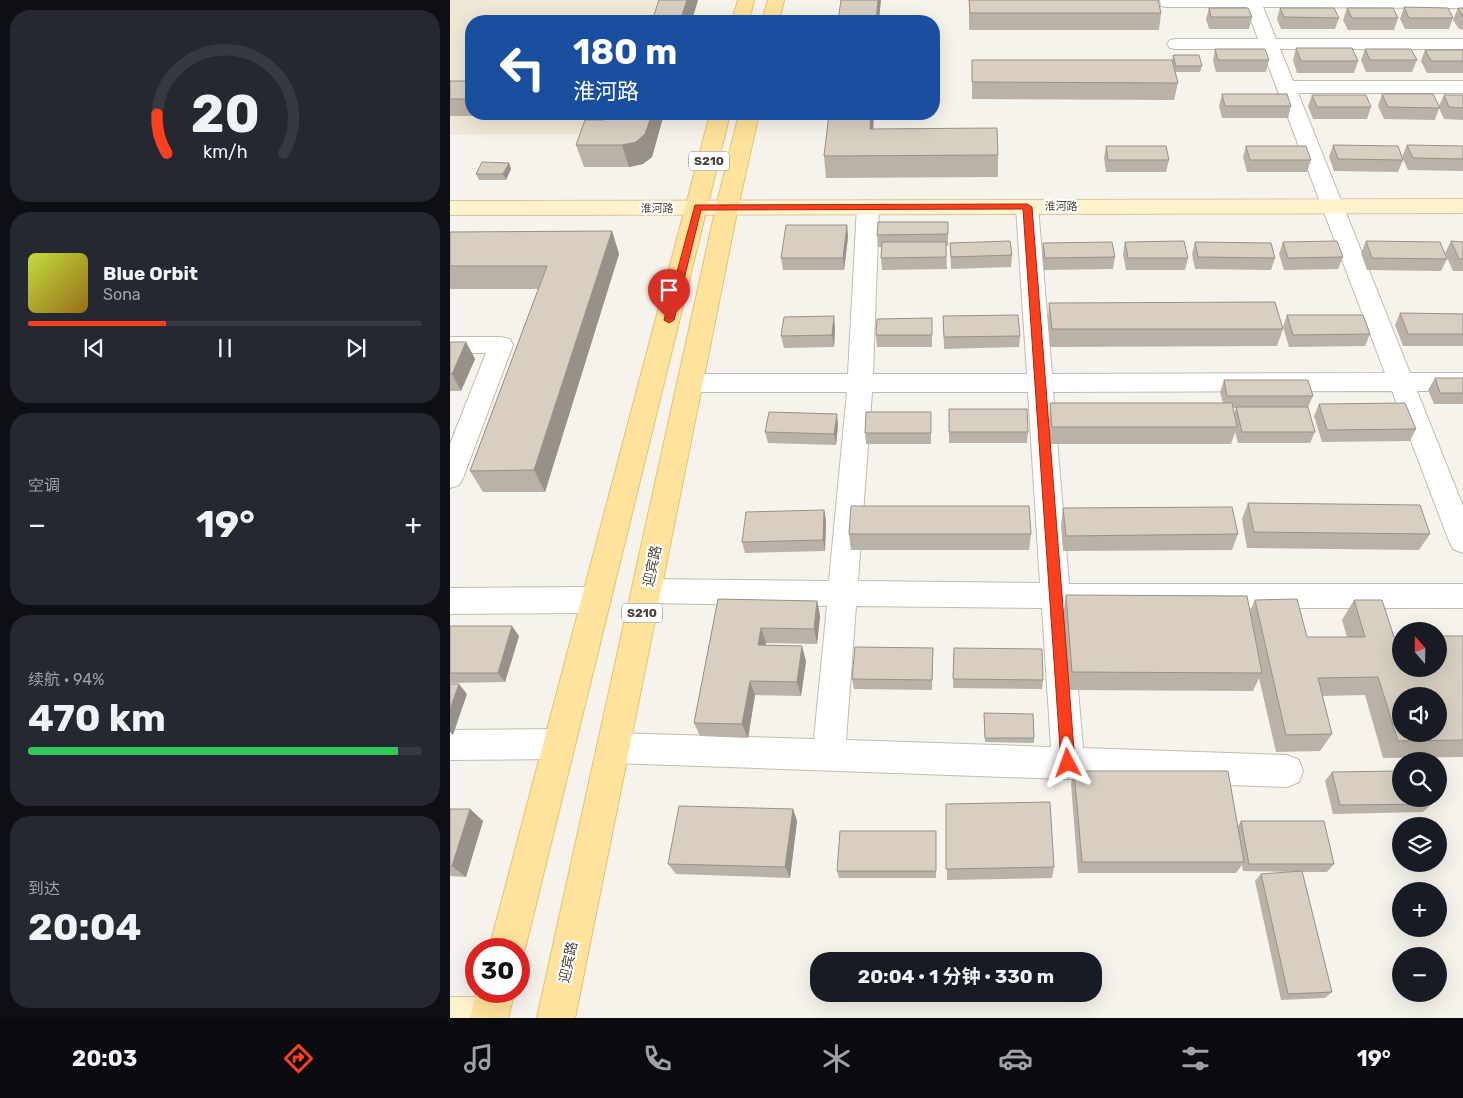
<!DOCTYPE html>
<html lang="zh">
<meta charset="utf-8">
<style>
body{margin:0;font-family:Rubik,"Noto Sans SC",sans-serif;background:#242831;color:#f1f3f6;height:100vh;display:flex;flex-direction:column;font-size:19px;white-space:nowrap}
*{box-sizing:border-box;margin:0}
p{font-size:16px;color:#9ea1a6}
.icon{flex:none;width:28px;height:28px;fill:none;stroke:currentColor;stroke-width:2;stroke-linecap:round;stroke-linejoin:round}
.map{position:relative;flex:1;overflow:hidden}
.side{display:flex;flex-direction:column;gap:10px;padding:10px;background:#0d0f14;width:450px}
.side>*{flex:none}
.hud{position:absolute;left:15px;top:15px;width:475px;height:105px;border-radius:20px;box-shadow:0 5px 20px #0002;background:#1a4fa0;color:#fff;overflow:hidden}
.needle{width:32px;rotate:340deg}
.controls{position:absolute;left:942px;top:622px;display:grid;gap:10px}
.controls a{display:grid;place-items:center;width:55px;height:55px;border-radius:50%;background:#171b24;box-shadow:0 5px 20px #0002;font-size:25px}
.speed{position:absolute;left:15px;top:938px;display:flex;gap:10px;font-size:25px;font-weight:700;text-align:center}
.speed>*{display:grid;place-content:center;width:65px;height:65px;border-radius:50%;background:#171b24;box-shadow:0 5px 20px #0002;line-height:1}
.speed .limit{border:8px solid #d22;background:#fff;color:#111}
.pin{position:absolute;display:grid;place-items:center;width:42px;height:42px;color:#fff;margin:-51px -21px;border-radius:50% 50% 50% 0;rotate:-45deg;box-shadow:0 0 5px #0007}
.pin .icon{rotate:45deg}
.me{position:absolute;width:55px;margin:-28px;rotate:356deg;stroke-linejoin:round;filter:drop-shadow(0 0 4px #0008)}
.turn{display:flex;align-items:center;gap:18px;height:105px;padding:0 25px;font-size:22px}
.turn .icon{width:65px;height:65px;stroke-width:2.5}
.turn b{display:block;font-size:35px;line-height:42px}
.big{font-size:38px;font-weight:700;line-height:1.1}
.side .tile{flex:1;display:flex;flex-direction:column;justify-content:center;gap:8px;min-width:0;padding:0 18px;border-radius:20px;background:#242831}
.side .dial{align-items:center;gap:0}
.dial svg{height:130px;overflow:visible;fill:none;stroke:#363941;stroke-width:7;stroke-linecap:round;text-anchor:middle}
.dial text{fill:#f1f3f6;stroke:none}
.song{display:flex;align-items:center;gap:15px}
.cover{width:60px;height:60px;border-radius:8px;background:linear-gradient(135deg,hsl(70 70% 55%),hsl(40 70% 35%))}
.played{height:5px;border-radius:2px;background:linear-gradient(90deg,#fc3f1d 35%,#363941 35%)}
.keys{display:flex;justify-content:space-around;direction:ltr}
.heat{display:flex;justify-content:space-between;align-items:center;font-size:28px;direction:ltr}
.charge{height:8px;border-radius:4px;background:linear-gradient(90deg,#34c759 94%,#363941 0)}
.trip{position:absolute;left:360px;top:952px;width:292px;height:50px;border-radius:20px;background:#171b24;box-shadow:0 5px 20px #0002;font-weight:700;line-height:50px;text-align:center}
.tabs{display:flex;height:80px;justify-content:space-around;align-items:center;background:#090b0e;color:#9ea1a6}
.tabs .icon{width:35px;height:35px}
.tabs .active{color:#fc3f1d}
.tabs b{font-size:22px;color:#f1f3f6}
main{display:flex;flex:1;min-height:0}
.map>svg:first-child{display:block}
.education{fill:#efe8d6}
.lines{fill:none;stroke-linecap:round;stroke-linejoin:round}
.street-casing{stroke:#c2bbae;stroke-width:2}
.secondary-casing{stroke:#d6c79b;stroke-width:2}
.primary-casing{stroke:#e6c16a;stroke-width:2}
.street{fill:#fff;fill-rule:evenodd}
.secondary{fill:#fff3cd;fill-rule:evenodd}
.primary{fill:#ffe39c;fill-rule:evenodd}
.wall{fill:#bab2a6;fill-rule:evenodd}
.shaded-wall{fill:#979187}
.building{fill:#d8cfc1;stroke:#979187;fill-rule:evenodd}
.route{fill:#fc3f1d;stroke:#a42913}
.labels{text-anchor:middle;stroke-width:4.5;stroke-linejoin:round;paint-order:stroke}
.far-street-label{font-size:11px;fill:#4b4439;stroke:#fff}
.shield{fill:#fff;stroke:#817c74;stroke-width:1}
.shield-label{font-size:12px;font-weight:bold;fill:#4b4439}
.street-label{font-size:14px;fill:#4b4439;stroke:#fff}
</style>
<main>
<section class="side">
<div class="tile dial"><svg viewBox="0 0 100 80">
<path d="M14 69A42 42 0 1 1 86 69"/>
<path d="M14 69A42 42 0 0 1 8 45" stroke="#fc3f1d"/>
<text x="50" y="56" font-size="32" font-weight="700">20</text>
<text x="50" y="72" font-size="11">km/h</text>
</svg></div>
<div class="tile">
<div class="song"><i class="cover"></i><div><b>Blue Orbit</b><p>Sona</p></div></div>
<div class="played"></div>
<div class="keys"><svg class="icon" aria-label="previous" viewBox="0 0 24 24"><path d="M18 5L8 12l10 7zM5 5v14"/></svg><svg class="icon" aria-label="pause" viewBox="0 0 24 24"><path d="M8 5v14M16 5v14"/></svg><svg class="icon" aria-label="next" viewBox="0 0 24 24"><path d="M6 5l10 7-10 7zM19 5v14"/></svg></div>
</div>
<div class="tile"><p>空调</p>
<div class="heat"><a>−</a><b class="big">19°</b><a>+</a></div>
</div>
<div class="tile"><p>续航 · 94%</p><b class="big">470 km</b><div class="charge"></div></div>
<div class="tile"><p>到达</p><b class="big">20:04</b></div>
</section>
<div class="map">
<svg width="1013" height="1018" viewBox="0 0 1013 1018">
<rect width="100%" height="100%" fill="#f6f3ec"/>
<path class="education" d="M0,0H215L208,21H21V114H176L152,134L0,135Z"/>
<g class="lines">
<defs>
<path id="street" d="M710,0H1013V8L813,7L826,39H1013V49H830L843,81H1013V93H848L960,373H1013V391H967L1013,506V553L1003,549L999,541L942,391L603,392L619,584H1013V608H621L633,748L837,755L849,760L853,771L849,782L837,787L164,763L153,759L148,748L153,737L164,733L364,739L377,606L197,603L187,600L182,591L187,582L197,579L379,581L397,392H242L233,389L230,383L233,377L242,374H398L407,207L411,202L418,200L425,202L429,207L423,374H577L566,207L570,202L577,200L584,202L588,207L602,374L935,373L812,49H726L720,48L717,44L720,40L726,39H808L796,7H717L711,6ZM422,392H578L590,583L408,581ZM406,606L592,608L601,747L396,740Z
M0,337H51L60,339L63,345L13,478L9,485L0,488V444L36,353H0Z
M146,587L156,591L161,600L156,609L146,613L0,614V588Z
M108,729L119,733L124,744L119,755L108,759L0,760V730Z"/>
<path id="secondary" d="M1013,199V213L0,215V201Z
M0,997H40L53,1003L59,1016L58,1018H0Z"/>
<path id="primary" d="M288,0H304L299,21H282Z
M318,0H334L329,21H312Z
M260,114H280L75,949L69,962V949H39Z
M289,114H309L288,207L125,1018H87L266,207Z
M27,991H65L58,1018H20Z"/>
</defs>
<use href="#street" class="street-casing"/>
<use href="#secondary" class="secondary-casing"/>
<use href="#primary" class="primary-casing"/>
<use href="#street" class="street"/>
<use href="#secondary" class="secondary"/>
<use href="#primary" class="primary"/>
</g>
<path class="wall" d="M519,0L711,13L709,30H519Z
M954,7L1003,18L999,29H955L950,19Z
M759,8L802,17L799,29H759L756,19Z
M830,8L889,18L885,29H831L827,19Z
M897,8L948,18L944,30H898L893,20Z
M1008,8H1013V29H1009L1003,20Z
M846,48L908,61L904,73H847L843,60Z
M765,49L819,60L816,72H766L763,61Z
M915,49L967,60L962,72H916L911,60Z
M975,50H1013V73H977L971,61Z
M723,55L752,66L750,72H725L728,83L724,100L522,99V60H722Z
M0,81H21V114H94L93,116H0Z
M772,94L841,106L838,118H772L769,106Z
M932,94L989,106L994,95H1013V120L994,119L989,108L985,120L934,119L928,106Z
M862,95L921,107L917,119H863L858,106Z
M155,114H214L202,157L193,164L179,167H134L126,145L153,120Z
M423,129L548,155V177L376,178L374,156Z
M883,145L953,160L948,172L884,171L879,157Z
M957,145L1013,159V171L958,170L952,157Z
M656,146L719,160L716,172H656L654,158Z
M796,146L861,160L857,172H797L793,157Z
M59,163L61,169L56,180H29L26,174Z
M498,222V246H496L497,269L432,270L431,258L432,247H428L427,235Z
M397,225L398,237L394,270H333L331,258Z
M162,231L169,254L95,492H33L20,471L88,289H0V232Z
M916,241L997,259L991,271L917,270L911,253Z
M1001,241L1013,242V271H1003L995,253Z
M675,242L738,258L735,270H676L673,254Z
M745,242L825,258L821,270L745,269L742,254Z
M833,242L893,257L888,269L834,270L829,254Z
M500,243L562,255L561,267L501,269Z
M593,243L665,257L663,269L594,270L592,255Z
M599,303L833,329L827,346L600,347L598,320Z
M950,313L1013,314V346H953L945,325Z
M837,315L920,334L915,346L839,347L833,327Z
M493,316L570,336L569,347L494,349Z
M482,318V347H427L426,335Z
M385,328L384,347L334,348L331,336Z
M0,342H16L25,359L11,391H0Z
M985,378H1013V404H984L978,390Z
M774,380L863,396L858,407L865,432L860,443H788L785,432L781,444H600L599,420L600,403H773L770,392ZM783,408H786L784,414Z
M869,404L966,429L960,441L872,442L864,416Z
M499,409L578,432L577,443H499Z
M481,412V444H416L415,433Z
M388,425L386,445L318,443L315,432Z
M798,503L980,534L969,550L797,548L792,519Z
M613,508L788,534L782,550L613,551L611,525Z
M374,510L376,521L375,551L295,553L292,542Z
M399,534H581L579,550H401Z
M616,595L800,611L805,600L857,637H897L892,620L904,600L944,637L1013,636V757L933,758L915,695L872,696L882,734L870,751L826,752L809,678L803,691L618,690L613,615Z
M268,599L367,601L370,616L367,644L316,643L315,646L356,661L351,696L305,695L298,738L250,736L244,723Z
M0,626L69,636L55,682L0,683Z
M483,648L482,690L404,689L402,679Z
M504,648L593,680L592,689L503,688Z
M534,713L584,738V743L535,742Z
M624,771L788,826L791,821L884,864L877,872H852L882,992L875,998L831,1000L805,881L811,874L850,872L793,871L792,865L786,873H628L621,784Z
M882,772L982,804L973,812L883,814L875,781Z
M496,804L604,867L602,878L497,880Z
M0,809H20L33,821L16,877L0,876Z
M343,809L347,821L340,878L226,874L218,864Z
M486,831V878H389L387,871Z"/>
<path class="shaded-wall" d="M237,0H248L242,21H230Z
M428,0H431L429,21H426Z
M202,114H214L202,157L193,164L179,167L172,145Z
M421,114H424L422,151L420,129Z
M59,163L61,169L56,180L53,174Z
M397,225L398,237L394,270L393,258Z
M162,231L169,254L95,492L84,470Z
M384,316L385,328L384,347L382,335Z
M16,342L25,359L11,391L2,374Z
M387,414L388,425L386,445L384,434Z
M374,510L376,521L375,551L373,540Z
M367,601L370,616L367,644L364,629Z
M62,626L69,636L55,682L48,673Z
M311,628L316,643L313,660L308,645Z
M352,646L356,661L351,696L347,682Z
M300,681L305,695L298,738L292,724Z
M9,684L17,694L3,735L0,732V709Z
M20,809L33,821L16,877L2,866Z
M343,809L347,821L340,878L335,867Z"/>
<path class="building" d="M209,0H237L230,21H202Z
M391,0H428L426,21H388Z
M519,0H708L711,13H520Z
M954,7L998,8L1003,18H959Z
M759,8H798L802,17H761Z
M830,8H884L889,18L834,17Z
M897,8H943L948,18H902Z
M1008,8H1013V17Z
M846,48H902L908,61H851Z
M765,49H815L819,60H768Z
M915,49H961L967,60H920Z
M975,50H1013V61H981Z
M723,55H749L752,66H726Z
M522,60H722L728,83L522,82Z
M0,81H21V99H0Z
M772,94H837L841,106H775Z
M932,94H983L990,108L938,107Z
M862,95H916L921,107H867Z
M994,95H1013V108L999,107Z
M155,114H202L195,134L186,142L172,145H126L135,120H153Z
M379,114H421L420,129L547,128L548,155L374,156Z
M883,145L948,146L953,160L888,159Z
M957,145L1013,146V159L963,158Z
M656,146H716L719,160H658Z
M796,146H856L861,160H800Z
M32,162L59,163L53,174H26Z
M428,222H498V234L427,235Z
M336,225H397L393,258H331Z
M162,231L84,470L20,471L97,266H0V232Z
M560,241L562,255L501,257L500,243Z
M734,241L738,258H678L675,242Z
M887,241L893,257L838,258L833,242Z
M916,241L990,242L997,259L922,258Z
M1001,241L1013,242V259H1009Z
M432,242H496V257L431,258Z
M662,242L665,257L595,258L593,243Z
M745,242L821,243L825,258L748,257Z
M825,302L833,329H602L599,303Z
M950,313L1013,314V334H958Z
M568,315L570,336L494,337L493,316Z
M837,315H913L920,334L843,335Z
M384,316L382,335L331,336L334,317Z
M482,318V335H426L427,319Z
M0,342H16L2,374H0Z
M985,378H1013V393H990Z
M774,380H858L863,396H777Z
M600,403H782L787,427H602Z
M955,403L966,429L877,430L869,404Z
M786,407H858L865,432H792Z
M499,409H577L578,432H499Z
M319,412L387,414L384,434L315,432Z
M416,412H481V433H415Z
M798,503L970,505L980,534L804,532Z
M401,506H579L581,534H399Z
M782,507L788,534L616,536L613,508Z
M374,510L373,540L292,542L296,512Z
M616,595L797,596L812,673L622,672Z
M268,599L367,601L364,629L311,628L308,645L352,646L347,682L300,681L292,724L244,723Z
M847,599L857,637H915L904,600H932L944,637H951V669H989V636H1013V740L948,741L928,677L868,678L882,734L836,735L805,600ZM951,696H989V734H951Z
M0,626H62L48,673H0Z
M405,647L483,648L482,680L402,679Z
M504,648L592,649L593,680L503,679Z
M0,684H9L0,709Z
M534,713L583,714L584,738H535Z
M624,771H778L794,862H632Z
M951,771V799H980L982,804L890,805L882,772Z
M600,802L604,867L496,869V804Z
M229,806L343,809L335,867L218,864Z
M0,809H20L2,866H0Z
M791,821H874L884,864H799Z
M390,831H486V871H387Z
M852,871L882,992L838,994L811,874Z"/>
<path class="route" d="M577,204L582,207L625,763L623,767L618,769L613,767L611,763L573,209L251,210L224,320L219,323L214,320L245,205Z"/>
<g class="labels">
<g class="far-street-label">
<text x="611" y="210">淮河路</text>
<text x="207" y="212">淮河路</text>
</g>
<g class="shield">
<rect x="239" y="151.5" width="40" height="19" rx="4"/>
<rect x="172" y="603.5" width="40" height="19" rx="4"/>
</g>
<g class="shield-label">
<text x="259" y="165">S210</text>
<text x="192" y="617">S210</text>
</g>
<g class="street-label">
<text transform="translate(202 566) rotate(-78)" y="5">迎宾路</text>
<text transform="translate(118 962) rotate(-78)" y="5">迎宾路</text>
</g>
</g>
</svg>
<div class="controls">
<a><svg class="needle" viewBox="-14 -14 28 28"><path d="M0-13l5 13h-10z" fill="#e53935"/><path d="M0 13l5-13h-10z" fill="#9ea1a6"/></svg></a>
<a><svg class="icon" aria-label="sound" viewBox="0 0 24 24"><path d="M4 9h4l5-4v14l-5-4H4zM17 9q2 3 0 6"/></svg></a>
<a><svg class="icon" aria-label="search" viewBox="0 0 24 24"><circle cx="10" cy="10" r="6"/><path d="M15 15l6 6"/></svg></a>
<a><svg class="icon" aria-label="layers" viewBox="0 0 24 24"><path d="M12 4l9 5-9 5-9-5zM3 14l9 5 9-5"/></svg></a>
<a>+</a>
<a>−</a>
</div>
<div class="speed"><div class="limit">30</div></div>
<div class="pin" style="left:219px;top:320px;background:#d93025"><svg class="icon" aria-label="arrive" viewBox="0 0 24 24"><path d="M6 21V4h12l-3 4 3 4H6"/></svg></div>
<svg class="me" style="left:618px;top:763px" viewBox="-20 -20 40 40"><path d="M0-17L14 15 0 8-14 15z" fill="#fc3f1d" stroke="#fff" stroke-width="4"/></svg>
<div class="trip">20:04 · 1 分钟 · 330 m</div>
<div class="hud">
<div class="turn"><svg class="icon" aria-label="left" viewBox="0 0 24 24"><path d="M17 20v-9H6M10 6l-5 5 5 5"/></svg><div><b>180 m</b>淮河路</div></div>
</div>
</div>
</main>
<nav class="tabs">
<b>20:03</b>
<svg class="icon active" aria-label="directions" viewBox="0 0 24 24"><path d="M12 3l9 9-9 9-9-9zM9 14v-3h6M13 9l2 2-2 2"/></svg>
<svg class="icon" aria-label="music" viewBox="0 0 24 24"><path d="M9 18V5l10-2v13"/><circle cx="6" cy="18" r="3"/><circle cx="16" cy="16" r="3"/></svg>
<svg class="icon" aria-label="phone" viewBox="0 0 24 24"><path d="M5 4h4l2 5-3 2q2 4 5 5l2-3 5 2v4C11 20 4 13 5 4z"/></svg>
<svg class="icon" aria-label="climate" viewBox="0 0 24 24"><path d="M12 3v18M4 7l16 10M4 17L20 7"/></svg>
<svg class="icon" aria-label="car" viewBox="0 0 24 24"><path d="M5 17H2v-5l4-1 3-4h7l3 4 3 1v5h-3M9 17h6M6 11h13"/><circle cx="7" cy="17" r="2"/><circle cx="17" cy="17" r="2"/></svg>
<svg class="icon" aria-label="filters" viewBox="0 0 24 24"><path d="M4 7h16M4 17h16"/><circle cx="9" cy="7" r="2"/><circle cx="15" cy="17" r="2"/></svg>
<b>19°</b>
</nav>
